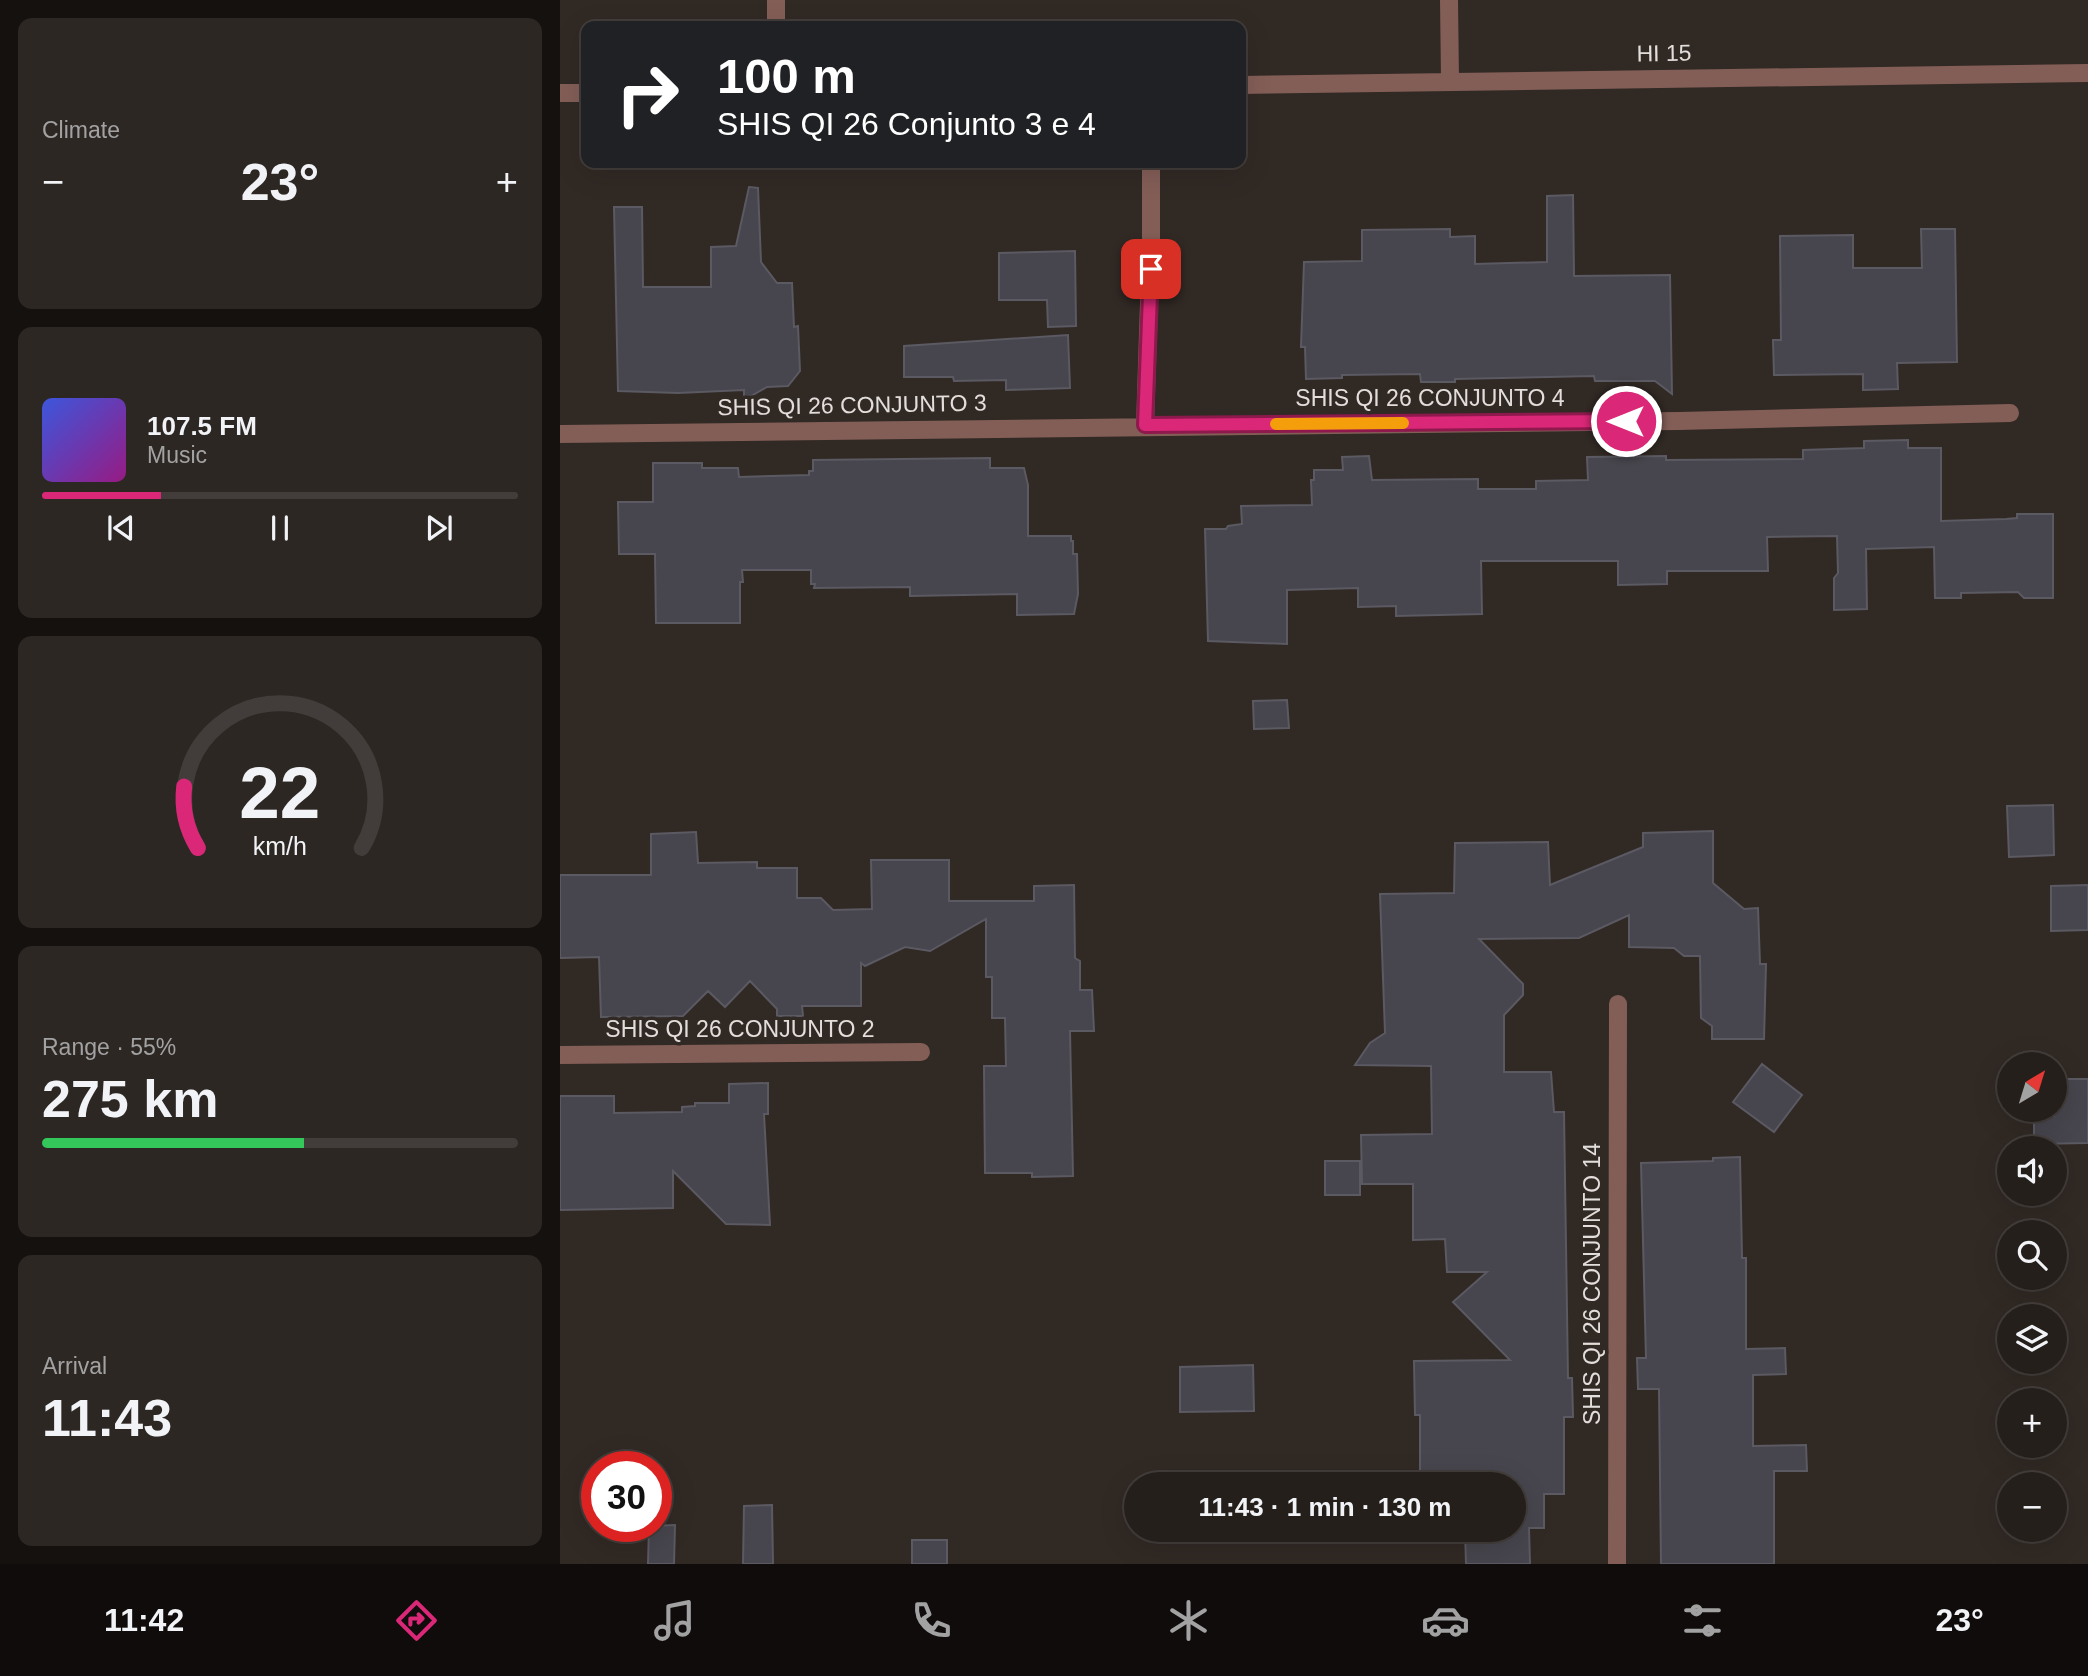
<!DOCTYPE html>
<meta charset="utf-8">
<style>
body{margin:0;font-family:Helvetica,sans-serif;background:#2d2724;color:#f1f3f6;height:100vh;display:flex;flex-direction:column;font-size:26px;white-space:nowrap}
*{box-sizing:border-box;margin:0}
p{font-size:23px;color:#a3a2a3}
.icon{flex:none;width:38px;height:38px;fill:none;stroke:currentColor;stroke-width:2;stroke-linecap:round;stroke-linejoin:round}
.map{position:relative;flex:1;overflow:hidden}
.side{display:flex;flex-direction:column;gap:18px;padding:18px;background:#14110f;width:560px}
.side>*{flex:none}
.guide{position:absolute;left:21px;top:21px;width:665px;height:147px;border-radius:14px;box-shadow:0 7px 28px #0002,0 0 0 2px #423d3a;background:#202124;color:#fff;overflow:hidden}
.needle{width:46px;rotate:38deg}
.buttons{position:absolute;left:1437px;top:1052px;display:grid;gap:14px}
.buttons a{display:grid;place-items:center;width:70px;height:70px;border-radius:50%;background:#251f1b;box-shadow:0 7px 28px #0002,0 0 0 2px #423d3a;font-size:35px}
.speed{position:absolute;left:21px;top:1451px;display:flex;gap:14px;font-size:35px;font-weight:700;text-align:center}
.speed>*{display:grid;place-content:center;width:91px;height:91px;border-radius:50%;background:#251f1b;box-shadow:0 7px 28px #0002,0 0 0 2px #423d3a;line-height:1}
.speed .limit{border:10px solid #d22;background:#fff;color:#111}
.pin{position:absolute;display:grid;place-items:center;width:60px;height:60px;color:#fff;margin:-30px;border-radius:14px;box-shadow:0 4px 10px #0006}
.me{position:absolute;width:77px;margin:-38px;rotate:270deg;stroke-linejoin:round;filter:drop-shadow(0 0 5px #0008)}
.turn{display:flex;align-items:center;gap:24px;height:147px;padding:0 21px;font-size:32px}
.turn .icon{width:91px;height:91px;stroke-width:2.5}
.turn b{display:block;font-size:49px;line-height:60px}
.big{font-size:52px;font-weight:800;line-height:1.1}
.side .tile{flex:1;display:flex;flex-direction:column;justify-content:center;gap:10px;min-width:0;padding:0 24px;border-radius:14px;background:#2d2724}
.side .dial{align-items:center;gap:0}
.dial svg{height:182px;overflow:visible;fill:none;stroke:#423d3a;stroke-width:7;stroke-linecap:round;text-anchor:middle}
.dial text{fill:#f1f3f6;stroke:none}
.song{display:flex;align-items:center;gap:21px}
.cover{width:84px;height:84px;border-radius:10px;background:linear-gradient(135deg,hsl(230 70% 55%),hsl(310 70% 35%))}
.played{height:7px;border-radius:4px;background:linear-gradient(90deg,#db2777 25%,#423d3a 25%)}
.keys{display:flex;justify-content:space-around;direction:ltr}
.heat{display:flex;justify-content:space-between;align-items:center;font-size:38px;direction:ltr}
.charge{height:10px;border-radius:5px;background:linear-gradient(90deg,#34c759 55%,#423d3a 0)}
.trip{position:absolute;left:564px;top:1472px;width:402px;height:70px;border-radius:35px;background:#251f1b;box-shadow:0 7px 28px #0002,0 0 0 2px #423d3a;font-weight:800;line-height:70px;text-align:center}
.dock{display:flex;height:112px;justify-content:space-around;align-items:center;background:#0f0c0b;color:#a3a2a3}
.dock .icon{width:49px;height:49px}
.dock .active{color:#db2777}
.dock b{font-size:32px;color:#f1f3f6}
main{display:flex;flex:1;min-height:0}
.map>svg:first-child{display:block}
.building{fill:#47454d;stroke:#5b5962;stroke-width:2}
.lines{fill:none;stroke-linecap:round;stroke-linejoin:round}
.street{stroke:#835e57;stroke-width:18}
.route-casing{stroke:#8e194d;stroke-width:18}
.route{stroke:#db2777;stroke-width:12}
.slow{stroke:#f59e0b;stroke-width:12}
.labels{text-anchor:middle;stroke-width:7;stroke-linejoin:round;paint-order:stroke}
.street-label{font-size:23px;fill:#e3dedb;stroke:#312924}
</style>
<main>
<section class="side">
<div class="tile"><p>Climate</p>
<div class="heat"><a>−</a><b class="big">23°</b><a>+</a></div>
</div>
<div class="tile">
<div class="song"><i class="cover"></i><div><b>107.5 FM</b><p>Music</p></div></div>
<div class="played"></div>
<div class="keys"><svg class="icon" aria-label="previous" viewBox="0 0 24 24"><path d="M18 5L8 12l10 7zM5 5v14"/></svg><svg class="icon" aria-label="pause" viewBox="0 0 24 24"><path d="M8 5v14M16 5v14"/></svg><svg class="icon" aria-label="next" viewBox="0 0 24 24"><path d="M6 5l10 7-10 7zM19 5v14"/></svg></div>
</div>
<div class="tile dial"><svg viewBox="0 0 100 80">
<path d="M14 69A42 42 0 1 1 86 69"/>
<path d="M14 69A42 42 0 0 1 8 42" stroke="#db2777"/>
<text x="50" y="56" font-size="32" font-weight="700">22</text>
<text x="50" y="72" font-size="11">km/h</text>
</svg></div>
<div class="tile"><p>Range · 55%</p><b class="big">275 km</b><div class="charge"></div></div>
<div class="tile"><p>Arrival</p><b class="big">11:43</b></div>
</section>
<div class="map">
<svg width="1528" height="1564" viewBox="0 0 1528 1564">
<rect width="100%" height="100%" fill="#312924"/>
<path class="building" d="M189,187L198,188L201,262L217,283H232L234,327L238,326L240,371L228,386L207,387L184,400V390L118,393L58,391L54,207H82L83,287H151V247L176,246Z
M1013,195L1014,276L1110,275L1112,394L1095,381H1035L1034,376L895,379V382H861L860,374L782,375V378L746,379L745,347H741L744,262L802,261V230L890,229V237L915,236V264L987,262V196Z
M1361,229H1395L1397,362L1337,363L1338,389L1303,390V374L1214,375L1213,340H1221L1220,236L1293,235V268H1362Z
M515,251L516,326L488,327L487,300H439V253Z
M508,335L510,388L446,390V380L394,381L393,377H344V346Z
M1348,440V448H1381V521L1446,519L1457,518V514H1493V598H1464L1458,592L1401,593V598H1375L1374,547L1306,549L1307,609L1274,610V578L1278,573L1277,536L1207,537L1208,571H1107V584L1058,585V561H921L922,614L836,616V606L798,607V588L727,590V644L648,641L645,529H666L668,526L682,524L681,506L752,505L751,480H754V470H783L782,457L809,456L812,480L918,479V489H976V481L1028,480L1027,457L1106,456V460L1243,459V450L1304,448V441Z
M430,458V468H464L468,485V536H511V541H513V554H517L518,594L514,614L457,615V594L350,596V587L254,588L255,584H251V570H182L183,582H180V623H96L95,554H59L58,502H93V463H142V468H178L179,477L249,475V471H253V460Z
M727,700L729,728L694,729L693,701Z
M1493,805L1494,855L1449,857L1447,806Z
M1153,831V883L1184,909L1198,908L1200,964H1206L1204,1039H1152V1026L1141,1018L1140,956H1124L1114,948L1069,947V915L1019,938L919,939L963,984V995L944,1015V1072H991L994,1112H1004L1008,1378H1012L1013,1417H1004V1494H984V1528H969L970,1564H906L905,1530H954V1484H899L889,1477L860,1476V1415H855L854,1361L950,1360L893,1302L927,1272H887L885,1239L853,1240V1184H802L801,1135L872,1134L871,1066L795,1065L810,1043L825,1033L820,894L894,893L895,843L988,842L990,885L1083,847V833Z
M136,832L138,863L197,862V868H237V898H261L273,910L312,909L311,860H389V901H474V886L514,885L515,958L520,961V990H532L534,1031H510L513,1176L472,1177V1173H425L424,1066H446L445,1018H432V977H426V919L370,951L345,947L305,966L301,963V1006H242L243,1016H217V1009L190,981L165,1007L148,991L123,1016L41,1017L39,957L0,958V875H91V834Z
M1528,885V930L1491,931V886Z
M1202,1064L1242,1095L1214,1132L1173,1102Z
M1494,1079H1528V1143L1474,1144V1116H1494Z
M208,1083V1114H204L210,1225L166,1224L113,1171V1208L0,1210V1096H54V1113L122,1112V1107L135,1106V1103H169V1084Z
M1180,1157L1182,1258H1186V1349L1225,1348L1226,1374L1193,1375V1446L1246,1445L1247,1471H1214V1564H1101L1099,1389H1078L1077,1358H1086L1081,1163L1153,1161V1158Z
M765,1161H800V1195H765Z
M693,1365L694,1411L620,1412V1367Z
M212,1505L213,1564H183L184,1506Z
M115,1525L114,1564H88L89,1526Z
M352,1540H387V1564H352Z"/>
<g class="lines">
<path class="street" d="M216,0V26
M889,0L890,80
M681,85L1528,73
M0,93H26
M585,425L591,243V163
M0,434L1119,421L1450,413
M0,1055L361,1052
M1057,1564L1058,1004"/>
</g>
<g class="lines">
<defs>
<path id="route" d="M591,269L585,425L1066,421"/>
</defs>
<use href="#route" class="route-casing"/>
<use href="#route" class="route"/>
<path class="slow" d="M716,424L843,423"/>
</g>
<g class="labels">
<g class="street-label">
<text transform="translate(1104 53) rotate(-1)" y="8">HI 15</text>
<text x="870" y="406">SHIS QI 26 CONJUNTO 4</text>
<text transform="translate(292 405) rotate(-1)" y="8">SHIS QI 26 CONJUNTO 3</text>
<text x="180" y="1037">SHIS QI 26 CONJUNTO 2</text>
<text transform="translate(1032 1284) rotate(-90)" y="8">SHIS QI 26 CONJUNTO 14</text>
</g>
</g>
</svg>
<div class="buttons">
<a><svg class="needle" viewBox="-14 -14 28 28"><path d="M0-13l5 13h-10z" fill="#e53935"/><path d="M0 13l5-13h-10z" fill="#a3a2a3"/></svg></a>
<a><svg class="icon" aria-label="sound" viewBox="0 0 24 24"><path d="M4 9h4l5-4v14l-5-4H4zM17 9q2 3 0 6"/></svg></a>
<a><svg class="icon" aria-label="search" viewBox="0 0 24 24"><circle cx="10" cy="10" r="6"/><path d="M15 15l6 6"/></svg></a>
<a><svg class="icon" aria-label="layers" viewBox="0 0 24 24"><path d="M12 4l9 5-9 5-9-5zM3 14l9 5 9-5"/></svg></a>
<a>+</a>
<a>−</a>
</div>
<div class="speed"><div class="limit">30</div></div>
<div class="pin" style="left:591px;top:269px;background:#d93025"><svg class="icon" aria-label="arrive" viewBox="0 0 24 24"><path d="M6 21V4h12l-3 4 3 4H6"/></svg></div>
<svg class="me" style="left:1066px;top:421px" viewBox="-20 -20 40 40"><circle r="17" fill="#db2777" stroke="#fff" stroke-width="3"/><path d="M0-11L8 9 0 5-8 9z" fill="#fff"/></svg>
<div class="trip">11:43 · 1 min · 130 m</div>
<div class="guide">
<div class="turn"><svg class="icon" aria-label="right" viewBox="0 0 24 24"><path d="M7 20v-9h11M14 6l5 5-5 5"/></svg><div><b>100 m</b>SHIS QI 26 Conjunto 3 e 4</div></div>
</div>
</div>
</main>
<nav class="dock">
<b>11:42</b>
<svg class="icon active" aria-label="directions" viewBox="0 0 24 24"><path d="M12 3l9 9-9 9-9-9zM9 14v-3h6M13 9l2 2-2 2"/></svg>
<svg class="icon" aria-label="music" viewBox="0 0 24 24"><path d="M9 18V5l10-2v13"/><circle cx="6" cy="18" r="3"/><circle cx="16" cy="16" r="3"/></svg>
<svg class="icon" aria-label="phone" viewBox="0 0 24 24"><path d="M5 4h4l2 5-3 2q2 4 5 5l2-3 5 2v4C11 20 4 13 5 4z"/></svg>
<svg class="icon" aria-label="climate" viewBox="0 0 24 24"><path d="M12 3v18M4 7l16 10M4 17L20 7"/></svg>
<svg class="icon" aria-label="car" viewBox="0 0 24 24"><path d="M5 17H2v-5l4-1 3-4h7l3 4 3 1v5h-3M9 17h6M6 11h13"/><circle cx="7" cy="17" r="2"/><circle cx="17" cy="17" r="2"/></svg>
<svg class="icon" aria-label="filters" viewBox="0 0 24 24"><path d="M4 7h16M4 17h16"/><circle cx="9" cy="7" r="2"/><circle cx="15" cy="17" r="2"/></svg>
<b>23°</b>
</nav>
